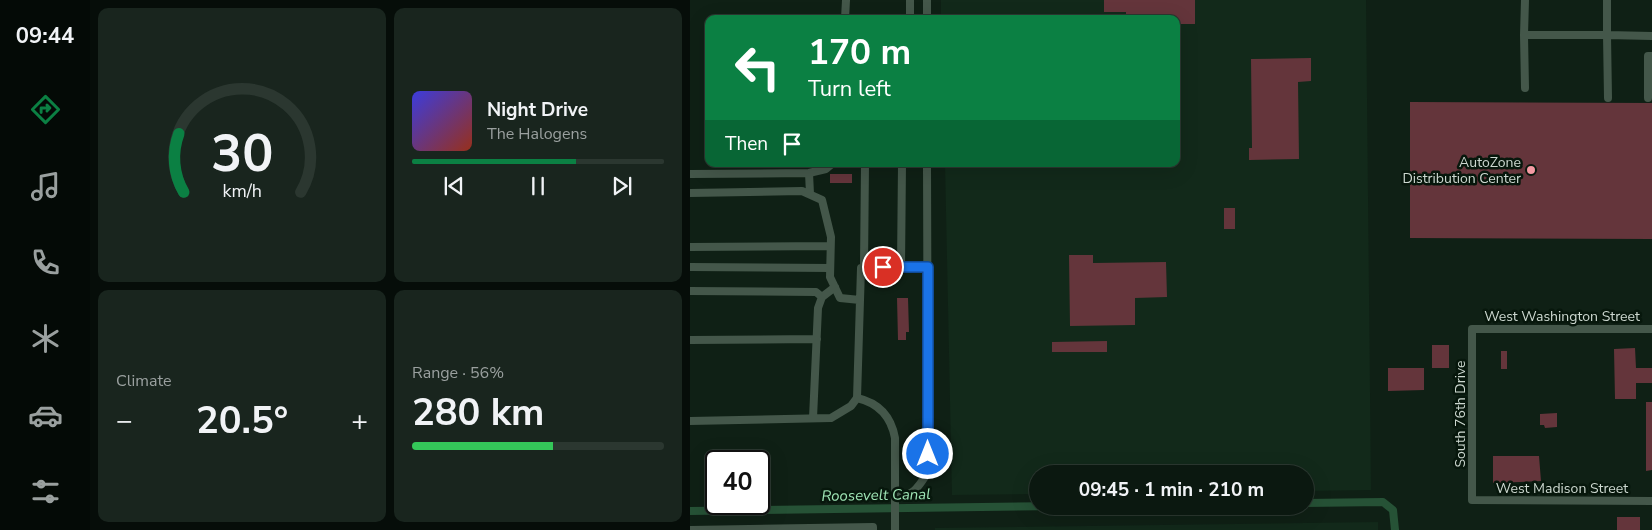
<!DOCTYPE html>
<meta charset="utf-8">
<style>
body{margin:0;font-family:"Nunito Sans",sans-serif;background:#19251e;color:#f1f3f6;height:100vh;display:flex;flex-direction:column;font-size:19px;white-space:nowrap}
*{box-sizing:border-box;margin:0}
p{font-size:16px;color:#9aa09f}
.icon{flex:none;width:28px;height:28px;fill:none;stroke:currentColor;stroke-width:2;stroke-linecap:round;stroke-linejoin:round}
.map{position:relative;flex:1;overflow:hidden}
.sheet{display:flex;flex-direction:column;gap:8px;padding:8px;background:#060d09;width:600px}
.sheet>*{flex:none}
.guide{position:absolute;left:15px;top:15px;width:475px;height:152px;border-radius:10px;box-shadow:0 5px 20px #0002,0 0 0 1px #2b3730;background:#0b8043;color:#fff;overflow:hidden}
.speed{position:absolute;left:15px;top:450px;display:flex;gap:10px;font-size:25px;font-weight:700;text-align:center}
.speed>*{display:grid;place-content:center;width:65px;height:65px;border-radius:50%;background:#0b1810;box-shadow:0 5px 20px #0002,0 0 0 1px #2b3730;line-height:1}
.speed .limit{border:2px solid #111;border-radius:8px;background:#fff;color:#111}
.pin{position:absolute;display:grid;place-items:center;width:42px;height:42px;color:#fff;margin:-21px;border:2px solid #fff;border-radius:50%;box-shadow:0 1px 5px #0007}
.me{position:absolute;width:55px;margin:-28px;rotate:0deg;stroke-linejoin:round;filter:drop-shadow(0 0 4px #0008)}
.turn{display:flex;align-items:center;gap:18px;height:105px;padding:0 20px;font-size:22px}
.turn .icon{width:65px;height:65px;stroke-width:2.5}
.turn b{display:block;font-size:35px;line-height:42px}
.then{display:flex;align-items:center;height:48px;padding:0 20px;background:#0003;gap:10px;font-size:19px}
.big{font-size:38px;font-weight:700;line-height:1.1}
.sheet .widget{flex:1;display:flex;flex-direction:column;justify-content:center;gap:8px;min-width:0;padding:0 18px;border-radius:10px;background:#19251e}
.sheet .dial{align-items:center;gap:0}
.dial svg{height:130px;overflow:visible;fill:none;stroke:#2b3730;stroke-width:7;stroke-linecap:round;text-anchor:middle}
.dial text{fill:#f1f3f6;stroke:none}
.song{display:flex;align-items:center;gap:15px}
.cover{width:60px;height:60px;border-radius:8px;background:linear-gradient(135deg,hsl(240 70% 55%),hsl(10 70% 35%))}
.played{height:5px;border-radius:2px;background:linear-gradient(90deg,#0b8043 65%,#2b3730 65%)}
.keys{display:flex;justify-content:space-around;direction:ltr}
.heat{display:flex;justify-content:space-between;align-items:center;font-size:28px;direction:ltr}
.charge{height:8px;border-radius:4px;background:linear-gradient(90deg,#34c759 56%,#2b3730 0)}
.sheet .tiles{flex:1;display:grid;gap:8px;grid-template-columns:repeat(2,1fr)}
.trip{position:absolute;left:339px;top:465px;width:285px;height:50px;border-radius:25px;background:#0b1810;box-shadow:0 5px 20px #0002,0 0 0 1px #2b3730;font-weight:700;line-height:50px;text-align:center}
main{display:flex;flex:1;min-height:0}
.tabs{display:flex;flex-direction:column;width:90px;justify-content:space-around;align-items:center;background:#040a06;color:#9aa09f}
.tabs .icon{width:35px;height:35px}
.tabs .selected{color:#0b8043}
.tabs b{font-size:22px;color:#f1f3f6}
.map>svg:first-child{display:block}
.built{fill:#12291a}
.lines{fill:none;stroke-linecap:round;stroke-linejoin:round}
.canal{stroke:#265236;stroke-width:8}
.building{fill:#64353b}
.minor{stroke:#44574a;stroke-width:8}
.route-casing{stroke:#114b97;stroke-width:12}
.route{stroke:#1a73e8;stroke-width:9}
.poi-dot{fill:#f49aa3;stroke:#07170c;stroke-width:2}
.labels{text-anchor:middle;stroke-width:5;stroke-linejoin:round;paint-order:stroke}
.poi-label{font-size:14px;fill:#cdd8d0;stroke:#07170c;text-anchor:end}
.street-label{font-size:14px;fill:#cdd8d0;stroke:#07170c}
.water-label{font-size:15px;font-style:italic;fill:#9ee4b4;stroke:#07170c}
</style>
<main>
<nav class="tabs">
<b>09:44</b>
<svg class="icon selected" aria-label="directions" viewBox="0 0 24 24"><path d="M12 3l9 9-9 9-9-9zM9 14v-3h6M13 9l2 2-2 2"/></svg>
<svg class="icon" aria-label="music" viewBox="0 0 24 24"><path d="M9 18V5l10-2v13"/><circle cx="6" cy="18" r="3"/><circle cx="16" cy="16" r="3"/></svg>
<svg class="icon" aria-label="phone" viewBox="0 0 24 24"><path d="M5 4h4l2 5-3 2q2 4 5 5l2-3 5 2v4C11 20 4 13 5 4z"/></svg>
<svg class="icon" aria-label="climate" viewBox="0 0 24 24"><path d="M12 3v18M4 7l16 10M4 17L20 7"/></svg>
<svg class="icon" aria-label="car" viewBox="0 0 24 24"><path d="M5 17H2v-5l4-1 3-4h7l3 4 3 1v5h-3M9 17h6M6 11h13"/><circle cx="7" cy="17" r="2"/><circle cx="17" cy="17" r="2"/></svg>
<svg class="icon" aria-label="filters" viewBox="0 0 24 24"><path d="M4 7h16M4 17h16"/><circle cx="9" cy="7" r="2"/><circle cx="15" cy="17" r="2"/></svg>
</nav>
<section class="sheet">
<div class="tiles">
<div class="widget dial"><svg viewBox="0 0 100 80">
<path d="M14 69A42 42 0 1 1 86 69"/>
<path d="M14 69A42 42 0 0 1 11 33" stroke="#0b8043"/>
<text x="50" y="56" font-size="32" font-weight="700">30</text>
<text x="50" y="72" font-size="11">km/h</text>
</svg></div>
<div class="widget">
<div class="song"><i class="cover"></i><div><b>Night Drive</b><p>The Halogens</p></div></div>
<div class="played"></div>
<div class="keys"><svg class="icon" aria-label="previous" viewBox="0 0 24 24"><path d="M18 5L8 12l10 7zM5 5v14"/></svg><svg class="icon" aria-label="pause" viewBox="0 0 24 24"><path d="M8 5v14M16 5v14"/></svg><svg class="icon" aria-label="next" viewBox="0 0 24 24"><path d="M6 5l10 7-10 7zM19 5v14"/></svg></div>
</div>
<div class="widget"><p>Climate</p>
<div class="heat"><a>−</a><b class="big">20.5°</b><a>+</a></div>
</div>
<div class="widget"><p>Range · 56%</p><b class="big">280 km</b><div class="charge"></div></div>
</div>
</section>
<div class="map">
<svg width="962" height="530" viewBox="0 0 962 530">
<rect width="100%" height="100%" fill="#0f2015"/>
<path class="built" d="M251,0H676L681,490L615,491V474H348L347,494L262,495L255,164H486V19H251Z
M688,522V530H245V528Z"/>
<g class="lines">
<path class="canal" d="M615,503L693,502L703,510L705,530
M0,511L372,506"/>
</g>
<path class="building" d="M414,0H505V24H486V19H436V12H414Z
M621,58V81L608,82L609,159L559,160V148H562L561,59Z
M720,102L962,103V239L720,238Z
M140,174H162V183H140Z
M534,208H545V229H534Z
M379,255H403V263L476,262L477,297L445,298V325L380,326Z
M207,298H218L219,332H216V340H208Z
M417,341V352H362V342Z
M742,345H759V368H742Z
M945,348L946,368H962V383H946V399H925L924,349Z
M811,351H817V369H811Z
M698,368H734V390L698,391Z
M956,402H962V470L956,471Z
M867,413V427L855,428L854,425H850V414Z
M803,456H849L851,481L803,483Z
M927,517H950V530H927Z"/>
<g class="lines">
<path class="minor" d="M835,0L834,35H917V0
M155,19L156,0
M220,19V0
M237,19V0
M834,35L835,88
M918,98L917,35L962,36
M958,98V56H962
M119,173L120,194
M0,174L119,173L136,169L142,164
M0,193L112,191L132,200L141,237L140,277L150,298L170,300
M0,247L140,246
M0,267L140,268
M174,267L175,164
M211,267L212,164
M0,291L126,292L132,297
M962,329H782V500L962,501
M0,340L127,339
M167,398C189,403 201,416 205,438V530
M123,418L128,308L132,297L145,287
M0,421L141,418L161,406L167,398L171,268L238,267
M205,493C221,502 231,483 238,472L237,164
M0,530L183,527V530"/>
</g>
<g class="lines">
<defs>
<path id="route" d="M193,267H238V454"/>
</defs>
<use href="#route" class="route-casing"/>
<use href="#route" class="route"/>
</g>
<circle class="poi-dot" cx="841" cy="170" r="5"/>
<g class="labels">
<g class="poi-label">
<text x="831" y="167">AutoZone<tspan x="831" dy="16">Distribution Center</tspan></text>
</g>
<g class="street-label">
<text x="872" y="321">West Washington Street</text>
<text transform="translate(770 414) rotate(-90)" y="5">South 76th Drive</text>
<text x="872" y="493">West Madison Street</text>
</g>
<g class="water-label">
<text transform="translate(186 495) rotate(-1)" y="5">Roosevelt Canal</text>
</g>
</g>
</svg>
<div class="speed"><div class="limit">40</div></div>
<div class="pin" style="left:193px;top:267px;background:#d93025"><svg class="icon" aria-label="arrive" viewBox="0 0 24 24"><path d="M6 21V4h12l-3 4 3 4H6"/></svg></div>
<svg class="me" style="left:238px;top:454px" viewBox="-20 -20 40 40"><circle r="17" fill="#1a73e8" stroke="#fff" stroke-width="3"/><path d="M0-11L8 9 0 5-8 9z" fill="#fff"/></svg>
<div class="trip">09:45 · 1 min · 210 m</div>
<div class="guide">
<div class="turn"><svg class="icon" aria-label="left" viewBox="0 0 24 24"><path d="M17 20v-9H6M10 6l-5 5 5 5"/></svg><div><b>170 m</b>Turn left</div></div>
<div class="then">Then<svg class="icon" aria-label="arrive" viewBox="0 0 24 24"><path d="M6 21V4h12l-3 4 3 4H6"/></svg></div>
</div>
</div>
</main>
